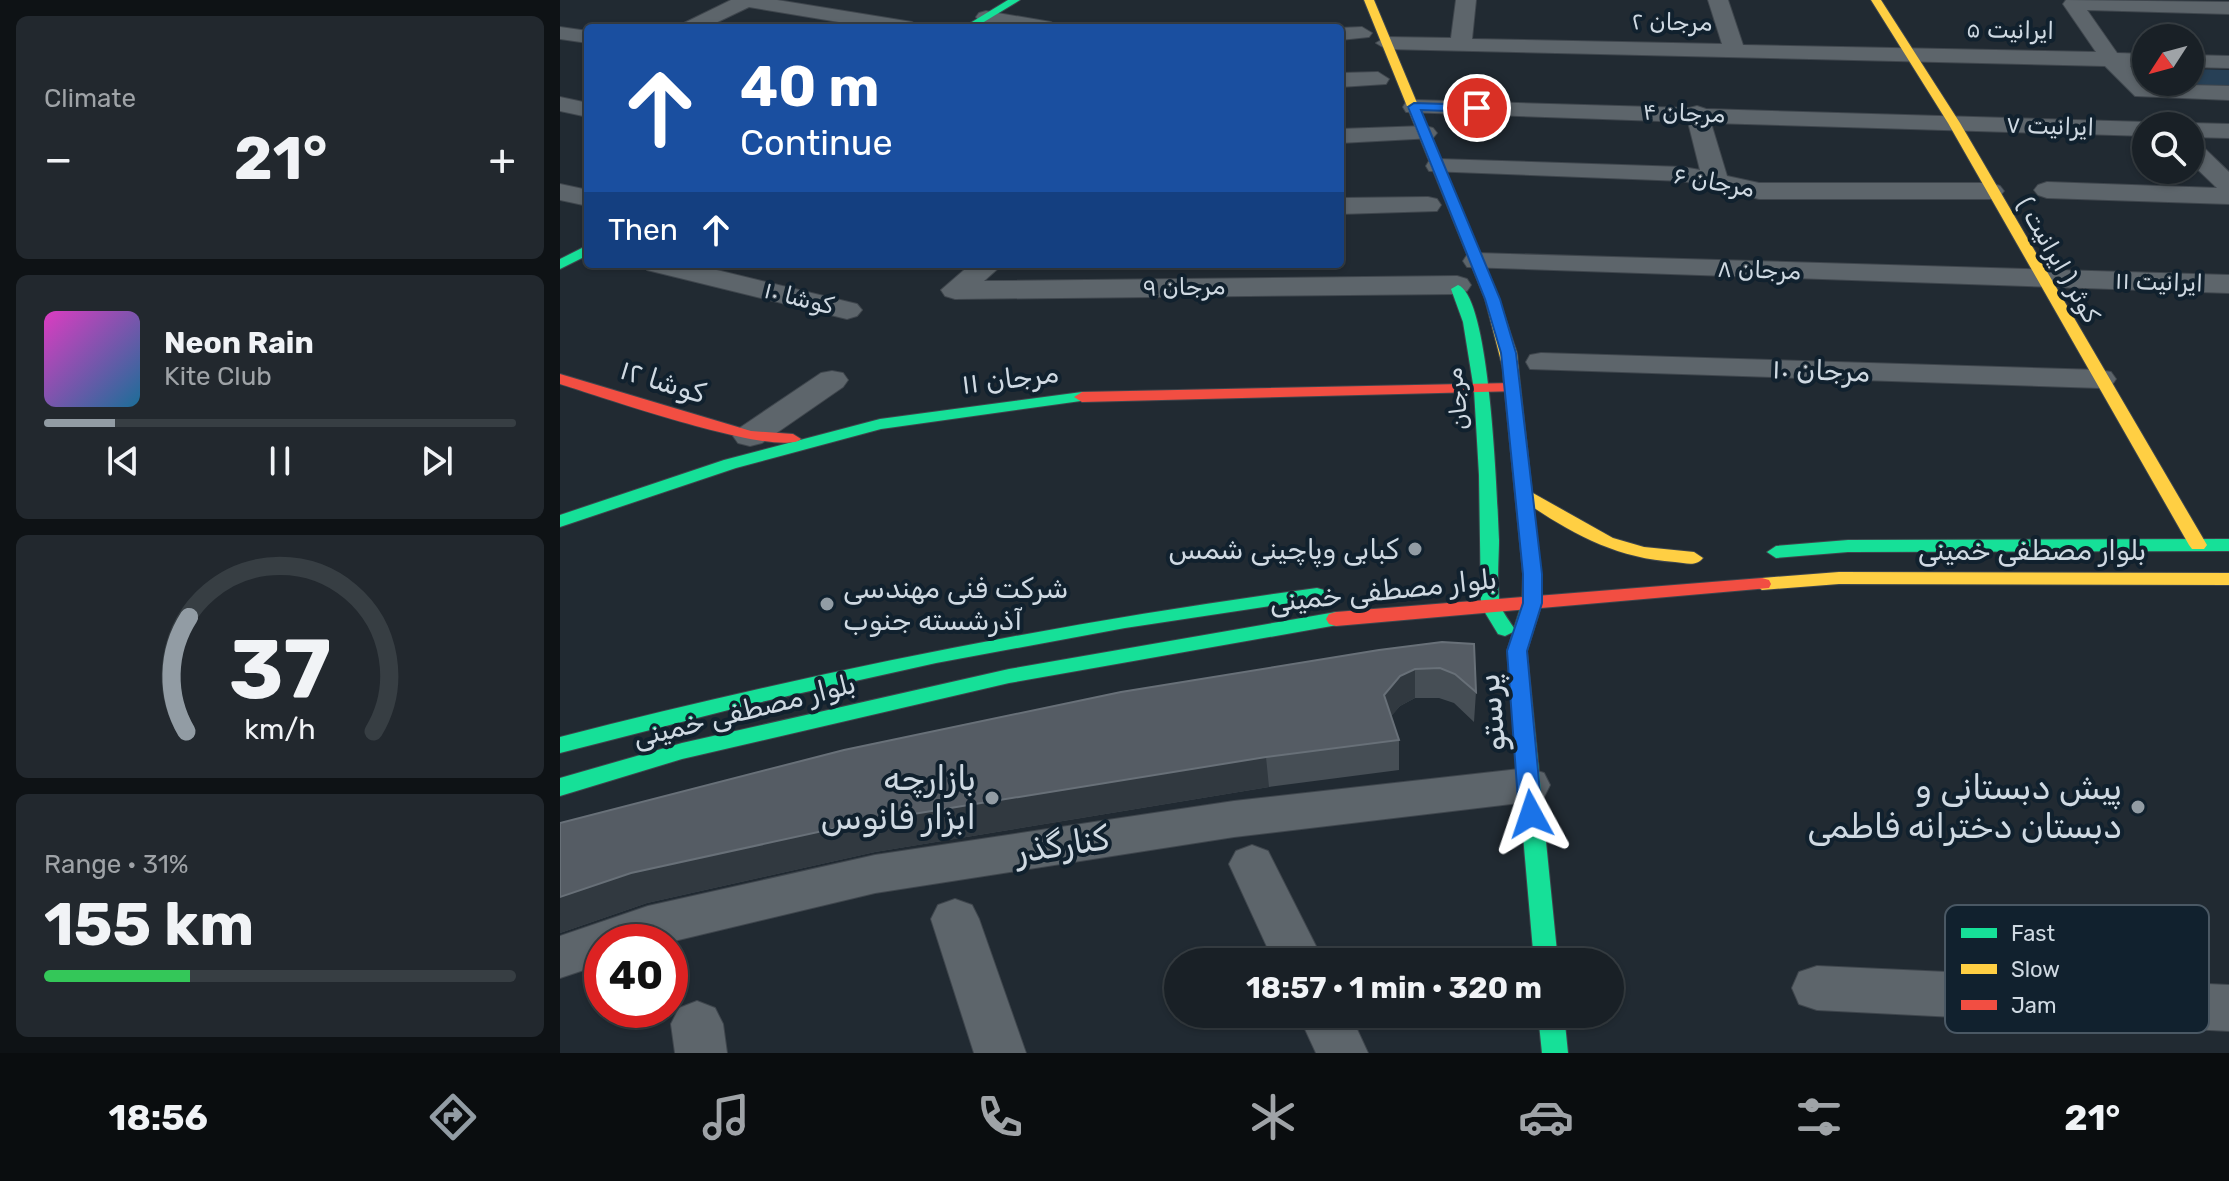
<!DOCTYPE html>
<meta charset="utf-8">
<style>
body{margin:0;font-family:Rubik,"Noto Sans Arabic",sans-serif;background:#22282e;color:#f1f3f6;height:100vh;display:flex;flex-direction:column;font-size:30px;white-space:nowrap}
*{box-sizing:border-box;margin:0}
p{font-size:26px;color:#9fa3a7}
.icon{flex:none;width:44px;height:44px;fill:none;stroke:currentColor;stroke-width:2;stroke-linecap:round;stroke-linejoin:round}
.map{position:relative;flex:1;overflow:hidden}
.side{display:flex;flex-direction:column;gap:16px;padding:16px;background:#0e1215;width:560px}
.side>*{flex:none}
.top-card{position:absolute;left:24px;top:24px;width:760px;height:244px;border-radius:8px;box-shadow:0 2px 6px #0004,0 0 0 2px #373e43;background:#1a4fa0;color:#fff;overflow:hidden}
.needle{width:52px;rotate:234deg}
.tools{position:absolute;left:1572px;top:24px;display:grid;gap:16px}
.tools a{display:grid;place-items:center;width:72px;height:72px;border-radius:50%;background:#192026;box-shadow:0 2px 6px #0004,0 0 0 2px #373e43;font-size:40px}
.speed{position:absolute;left:24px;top:924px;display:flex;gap:16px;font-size:40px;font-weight:700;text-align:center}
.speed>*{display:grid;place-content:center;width:104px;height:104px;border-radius:50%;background:#192026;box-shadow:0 2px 6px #0004,0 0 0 2px #373e43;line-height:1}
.speed .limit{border:12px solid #d22;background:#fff;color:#111}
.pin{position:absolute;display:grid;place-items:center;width:68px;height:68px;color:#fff;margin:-34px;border:4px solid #fff;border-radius:50%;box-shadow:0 2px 8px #0007}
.me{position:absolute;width:88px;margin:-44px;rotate:355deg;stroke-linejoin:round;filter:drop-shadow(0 0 6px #0008)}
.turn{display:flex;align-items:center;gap:28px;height:168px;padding:0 24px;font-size:36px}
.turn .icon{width:104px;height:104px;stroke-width:2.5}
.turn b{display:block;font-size:56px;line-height:68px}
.then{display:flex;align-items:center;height:76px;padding:0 24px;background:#0003;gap:16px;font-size:30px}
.big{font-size:60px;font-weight:700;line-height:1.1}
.side .card{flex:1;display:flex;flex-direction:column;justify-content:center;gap:12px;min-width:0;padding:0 28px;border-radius:12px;background:#22282e}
.side .dial{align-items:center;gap:0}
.dial svg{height:208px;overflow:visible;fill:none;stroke:#373e43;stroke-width:7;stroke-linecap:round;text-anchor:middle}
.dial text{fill:#f1f3f6;stroke:none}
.song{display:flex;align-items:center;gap:24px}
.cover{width:96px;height:96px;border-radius:12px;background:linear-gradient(135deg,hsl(310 70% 55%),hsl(200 70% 35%))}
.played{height:8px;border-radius:4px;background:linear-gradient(90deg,#929ca4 15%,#373e43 15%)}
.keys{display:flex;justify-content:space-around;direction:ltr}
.heat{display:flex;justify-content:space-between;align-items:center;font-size:44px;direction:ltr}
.charge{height:12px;border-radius:6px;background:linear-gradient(90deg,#34c759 31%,#373e43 0)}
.trip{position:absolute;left:604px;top:948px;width:460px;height:80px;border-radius:40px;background:#192026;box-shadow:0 2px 6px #0004,0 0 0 2px #373e43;font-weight:700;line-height:80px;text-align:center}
.tab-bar{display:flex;height:128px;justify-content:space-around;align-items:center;background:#0a0d0f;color:#9fa3a7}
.tab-bar .icon{width:56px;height:56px}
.tab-bar .active{color:#929ca4}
.tab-bar b{font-size:36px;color:#f1f3f6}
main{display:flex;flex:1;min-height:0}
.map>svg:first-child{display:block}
.green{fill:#274056}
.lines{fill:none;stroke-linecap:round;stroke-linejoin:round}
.street-casing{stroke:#3f464d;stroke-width:2}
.fast-casing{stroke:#3f464d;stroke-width:2}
.slow-casing{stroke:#3f464d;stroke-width:2}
.jam-casing{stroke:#3f464d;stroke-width:2}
.street{fill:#5d656b;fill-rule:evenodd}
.fast{fill:#16e098;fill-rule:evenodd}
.slow{fill:#ffcf43;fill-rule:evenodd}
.jam{fill:#f24e42;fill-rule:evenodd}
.wall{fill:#464e55}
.shaded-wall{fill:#313940}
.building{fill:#555c64;stroke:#687078;stroke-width:2}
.route{fill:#1a73e8;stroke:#114b97;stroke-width:2}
.poi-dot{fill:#929ca4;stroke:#11212e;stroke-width:3}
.labels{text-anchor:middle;stroke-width:8;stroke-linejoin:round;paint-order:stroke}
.far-street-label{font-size:24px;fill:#cfd9e2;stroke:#11212e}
.street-label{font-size:28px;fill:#cfd9e2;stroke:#11212e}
.poi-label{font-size:28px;fill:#cfd9e2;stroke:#11212e;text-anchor:end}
.near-street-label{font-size:34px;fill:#cfd9e2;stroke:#11212e}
.near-poi-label{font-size:34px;fill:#cfd9e2;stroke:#11212e;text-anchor:end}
.key{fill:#11212e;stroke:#4a5864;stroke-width:2}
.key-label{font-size:22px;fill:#cfd9e2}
</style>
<main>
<section class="side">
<div class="card"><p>Climate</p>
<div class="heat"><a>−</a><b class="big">21°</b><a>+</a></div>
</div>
<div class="card">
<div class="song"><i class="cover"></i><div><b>Neon Rain</b><p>Kite Club</p></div></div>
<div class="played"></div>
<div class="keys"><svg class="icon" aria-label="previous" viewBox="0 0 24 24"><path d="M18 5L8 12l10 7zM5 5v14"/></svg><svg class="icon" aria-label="pause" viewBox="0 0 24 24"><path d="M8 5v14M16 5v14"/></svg><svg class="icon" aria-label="next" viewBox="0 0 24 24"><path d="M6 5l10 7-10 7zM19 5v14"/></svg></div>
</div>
<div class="card dial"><svg viewBox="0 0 100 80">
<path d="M14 69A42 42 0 1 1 86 69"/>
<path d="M14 69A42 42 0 0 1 15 25" stroke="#929ca4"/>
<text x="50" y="56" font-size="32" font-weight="700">37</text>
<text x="50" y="72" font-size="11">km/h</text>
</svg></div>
<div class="card"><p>Range · 31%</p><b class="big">155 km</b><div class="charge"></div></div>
</section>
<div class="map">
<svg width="1669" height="1053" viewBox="0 0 1669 1053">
<rect width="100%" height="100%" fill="#212a32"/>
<path class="green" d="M1630,69L1669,70V90L1606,87L1601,82H1630Z"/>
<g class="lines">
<defs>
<path id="street" d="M171,0H217L352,22L362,28H315L189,7L145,28H119L122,24Z
M896,0H916L912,39L1162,44L1148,0H1168L1183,45L1536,52L1503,4L1506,0L1669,2V14L1527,10L1557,53L1586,54V66H1570L1589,84L1669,86V100L1575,96L1545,66L826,49L816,43L826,37L891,38Z
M426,11L491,22L501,28H455L419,21L416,17L419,13Z
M0,27L28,31V43L0,39Z
M802,27L812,33L809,37L780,40L779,28Z
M1630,55L1669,56V68L1630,67Z
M818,72L829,79L826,84L780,87V73Z
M0,97L28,103V117L0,111Z
M854,100L1129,108L1137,106L1146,109L1586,122L1596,126H1586V136L1151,123L1167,176L1199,183H1431L1440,186L1444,191L1440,196L1431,199H1199L1123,181L869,171L866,166L869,161L878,159L1123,167L1140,170L1128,122L846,112L843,107L846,102Z
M1630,123L1669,124V138L1630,137V126H1621Z
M865,126L873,128L877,133L873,138L780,143V129Z
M1630,141L1639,143L1669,172V204L1487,198L1478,195L1474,190L1478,185L1487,182L1657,188L1630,162Z
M0,184L28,190V206L0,200Z
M868,197L877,199L881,205L877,211L780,214V198Z
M917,253L1669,275V293L907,267L903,261L907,255Z
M83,264H132L297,304L302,310L297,316L287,319L87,270Z
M411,264H443L424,281L897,276L907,279L911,285L907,291L897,294L395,299L385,296L381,290Z
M981,353L1540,370L1551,372L1556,379L1551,386L1540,388L970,369L966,362L970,355Z
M272,371L283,373L288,380L283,387L202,443L190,446L178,443L173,436L178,429L261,373Z
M968,768L984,773L990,785L984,797L968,802L674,837L315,893L110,942H42V964L0,978V936L88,906L315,855L674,801Z
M692,845L708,851L764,962H714L669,864L676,851Z
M395,899L412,905L419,919L466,1053H414L371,919L378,905Z
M1257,966L1669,985V1031L1257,1010L1239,1004L1232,988L1239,972Z
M137,1001L155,1008L163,1024L167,1053H115L111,1024L119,1008Z
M738,1014H790L808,1053H756Z"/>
<path id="fast" d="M448,0H460L414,28H402Z
M28,245V255L0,269V259Z
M898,285C931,297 937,502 939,540C939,558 936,592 941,607C944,614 950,622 954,628L962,603L963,574L943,374L951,369L959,374L981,574L982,603L967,651L998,962H974L947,651L953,632L945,636L938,634L921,606L919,475L914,390L903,322L891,289Z
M522,392L528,394L530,397L528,400L321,429L176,468L0,527V515L164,460L320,419Z
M1669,539V551L1288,552L1216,558L1207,552L1216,546L1288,540Z
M757,588L764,590L767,594L764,598L565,628L376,663L188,705L0,753V737C250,673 501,622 757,588Z
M776,612L783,614L786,619L783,624L449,683L122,759L0,796V778L122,743L449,669Z
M978,1014H1004L1008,1053H982Z"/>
<path id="slow" d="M804,0H814L939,299L957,353L959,374L957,377H945L925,299Z
M1311,0H1321L1400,123L1647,545L1644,549H1632L1629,545L1388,123Z
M964,488L1053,538L1084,547L1134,552L1143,558C1136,567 1126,563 1115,562C1053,558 1007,531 958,497L955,493L958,489Z
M1279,572L1669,573V585L1279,584L1202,590L1193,584L1202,578Z"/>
<path id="jam" d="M0,374L191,431L233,434L241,439C219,459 36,395 0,384Z
M952,383L960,388L958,391L522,402L514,397L522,392Z
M1202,578L1209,580L1211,584L1209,588L776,626L769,624L766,619L769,614L776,612Z"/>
</defs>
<use href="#street" class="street-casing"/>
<use href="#fast" class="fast-casing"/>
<use href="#slow" class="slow-casing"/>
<use href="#jam" class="jam-casing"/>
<use href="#street" class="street"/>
<use href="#fast" class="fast"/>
<use href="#slow" class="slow"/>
<use href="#jam" class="jam"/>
</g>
<path class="wall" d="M882,642L916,692L914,722L894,703L879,698H855L840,706L831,716L839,740V770L709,787L315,852L87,903L0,933V823Z"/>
<path class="shaded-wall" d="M855,669V698L840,706L824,725V695L840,676Z
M706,757L709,787L315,852L87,903L0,933V897L71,873L304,822Z"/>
<path class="building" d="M882,642L914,644L916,692L895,674L880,668L855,669L840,676L824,695L839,740L706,757L304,822L71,873L0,897V823L284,750L561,692L819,650Z"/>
<path class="route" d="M854,103L917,105L922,108L917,112L861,110L940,299L956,353L982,574V603L967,651L982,814L979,821L971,823L963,821L959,814L947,651L963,603V574L941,353L925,299L848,107Z"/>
<g class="poi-dot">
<circle cx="855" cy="549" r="8"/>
<circle cx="267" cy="604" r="8"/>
<circle cx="432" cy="798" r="8"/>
<circle cx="1578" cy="807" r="8"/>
</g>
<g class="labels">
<g class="far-street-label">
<text transform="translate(1112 22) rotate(1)" y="8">مرجان ۲</text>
<text transform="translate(1450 30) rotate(1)" y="8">ایرانیت ۵</text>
<text transform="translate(1124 113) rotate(2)" y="8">مرجان ۴</text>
<text transform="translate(1490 126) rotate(2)" y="8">ایرانیت ۷</text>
<text transform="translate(1154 182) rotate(10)" y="8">مرجان ۶</text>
<text transform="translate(1498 260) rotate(60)" y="8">کوثر ( ایرانیت )</text>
<text transform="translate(1199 270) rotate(2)" y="8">مرجان ۸</text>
<text transform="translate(1599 282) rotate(2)" y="8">ایرانیت ۱۱</text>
<text transform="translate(624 287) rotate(-1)" y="8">مرجان ۹</text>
<text transform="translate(239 298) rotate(14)" y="8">کوشا ۱۰</text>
<text transform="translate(897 399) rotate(-97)" y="8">مرجان</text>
</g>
<g class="street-label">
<text transform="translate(1261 370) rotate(2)" y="10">مرجان ۱۰</text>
<text transform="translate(450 378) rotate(-7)" y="10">مرجان ۱۱</text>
<text transform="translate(103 381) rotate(17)" y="10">کوشا ۱۲</text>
<text x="1472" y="560">بلوار مصطفی خمینی</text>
<text transform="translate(823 590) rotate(-6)" y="10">بلوار مصطفی خمینی</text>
<text transform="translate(184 710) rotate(-14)" y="10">بلوار مصطفی خمینی</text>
</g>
<g class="poi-label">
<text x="839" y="559">کبابی وپاچینی شمس</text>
<text x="283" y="598" text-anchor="start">شرکت فنی مهندسی<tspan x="283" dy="32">آذرشسته جنوب</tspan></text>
</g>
<g class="near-street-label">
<text transform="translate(930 713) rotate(-95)" y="12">پرستو</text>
<text transform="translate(502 844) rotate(-9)" y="12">کنارگذر</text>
</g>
<g class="near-poi-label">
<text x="416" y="790">بازارچه<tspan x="416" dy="39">ابزار فانوس</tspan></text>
<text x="1562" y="799">پیش دبستانی و<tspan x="1562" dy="39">دبستان دخترانه فاطمی</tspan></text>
</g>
</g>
<rect x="1385" y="905" width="264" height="128" rx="12" class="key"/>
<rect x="1401" y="928" width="36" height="10" fill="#16e098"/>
<rect x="1401" y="964" width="36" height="10" fill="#ffcf43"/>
<rect x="1401" y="1000" width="36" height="10" fill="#f24e42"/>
<g class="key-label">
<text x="1451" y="941">Fast</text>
<text x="1451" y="977">Slow</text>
<text x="1451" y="1013">Jam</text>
</g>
</svg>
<div class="tools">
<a><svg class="needle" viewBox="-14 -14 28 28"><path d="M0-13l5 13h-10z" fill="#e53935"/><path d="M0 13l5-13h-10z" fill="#9fa3a7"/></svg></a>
<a><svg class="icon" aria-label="search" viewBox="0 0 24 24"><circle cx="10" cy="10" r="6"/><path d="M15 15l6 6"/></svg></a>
</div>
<div class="speed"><div class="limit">40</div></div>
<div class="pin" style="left:917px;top:108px;background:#d93025"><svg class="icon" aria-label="arrive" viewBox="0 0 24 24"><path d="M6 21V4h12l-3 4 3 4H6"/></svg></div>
<svg class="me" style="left:971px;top:814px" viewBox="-20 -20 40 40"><path d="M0-17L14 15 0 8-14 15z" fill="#1a73e8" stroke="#fff" stroke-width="4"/></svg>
<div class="trip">18:57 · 1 min · 320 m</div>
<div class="top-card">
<div class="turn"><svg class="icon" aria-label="ahead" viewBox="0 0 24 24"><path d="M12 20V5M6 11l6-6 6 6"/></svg><div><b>40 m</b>Continue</div></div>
<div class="then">Then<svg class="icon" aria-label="ahead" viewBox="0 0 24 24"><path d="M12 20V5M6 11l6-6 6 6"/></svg></div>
</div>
</div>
</main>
<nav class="tab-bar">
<b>18:56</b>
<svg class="icon active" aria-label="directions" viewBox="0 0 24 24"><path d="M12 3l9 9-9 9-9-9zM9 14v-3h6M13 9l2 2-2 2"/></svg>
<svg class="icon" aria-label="music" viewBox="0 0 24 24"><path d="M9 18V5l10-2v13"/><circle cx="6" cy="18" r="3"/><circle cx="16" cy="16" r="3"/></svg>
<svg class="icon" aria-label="phone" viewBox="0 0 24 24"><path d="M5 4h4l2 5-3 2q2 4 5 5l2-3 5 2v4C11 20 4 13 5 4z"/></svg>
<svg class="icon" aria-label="climate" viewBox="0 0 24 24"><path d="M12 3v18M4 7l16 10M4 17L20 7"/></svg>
<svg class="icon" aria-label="car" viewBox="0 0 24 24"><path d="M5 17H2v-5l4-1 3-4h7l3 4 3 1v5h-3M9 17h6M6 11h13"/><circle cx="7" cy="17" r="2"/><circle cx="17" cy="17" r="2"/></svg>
<svg class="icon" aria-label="filters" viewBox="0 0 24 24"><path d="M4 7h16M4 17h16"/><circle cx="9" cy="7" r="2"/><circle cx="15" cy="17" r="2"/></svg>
<b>21°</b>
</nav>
